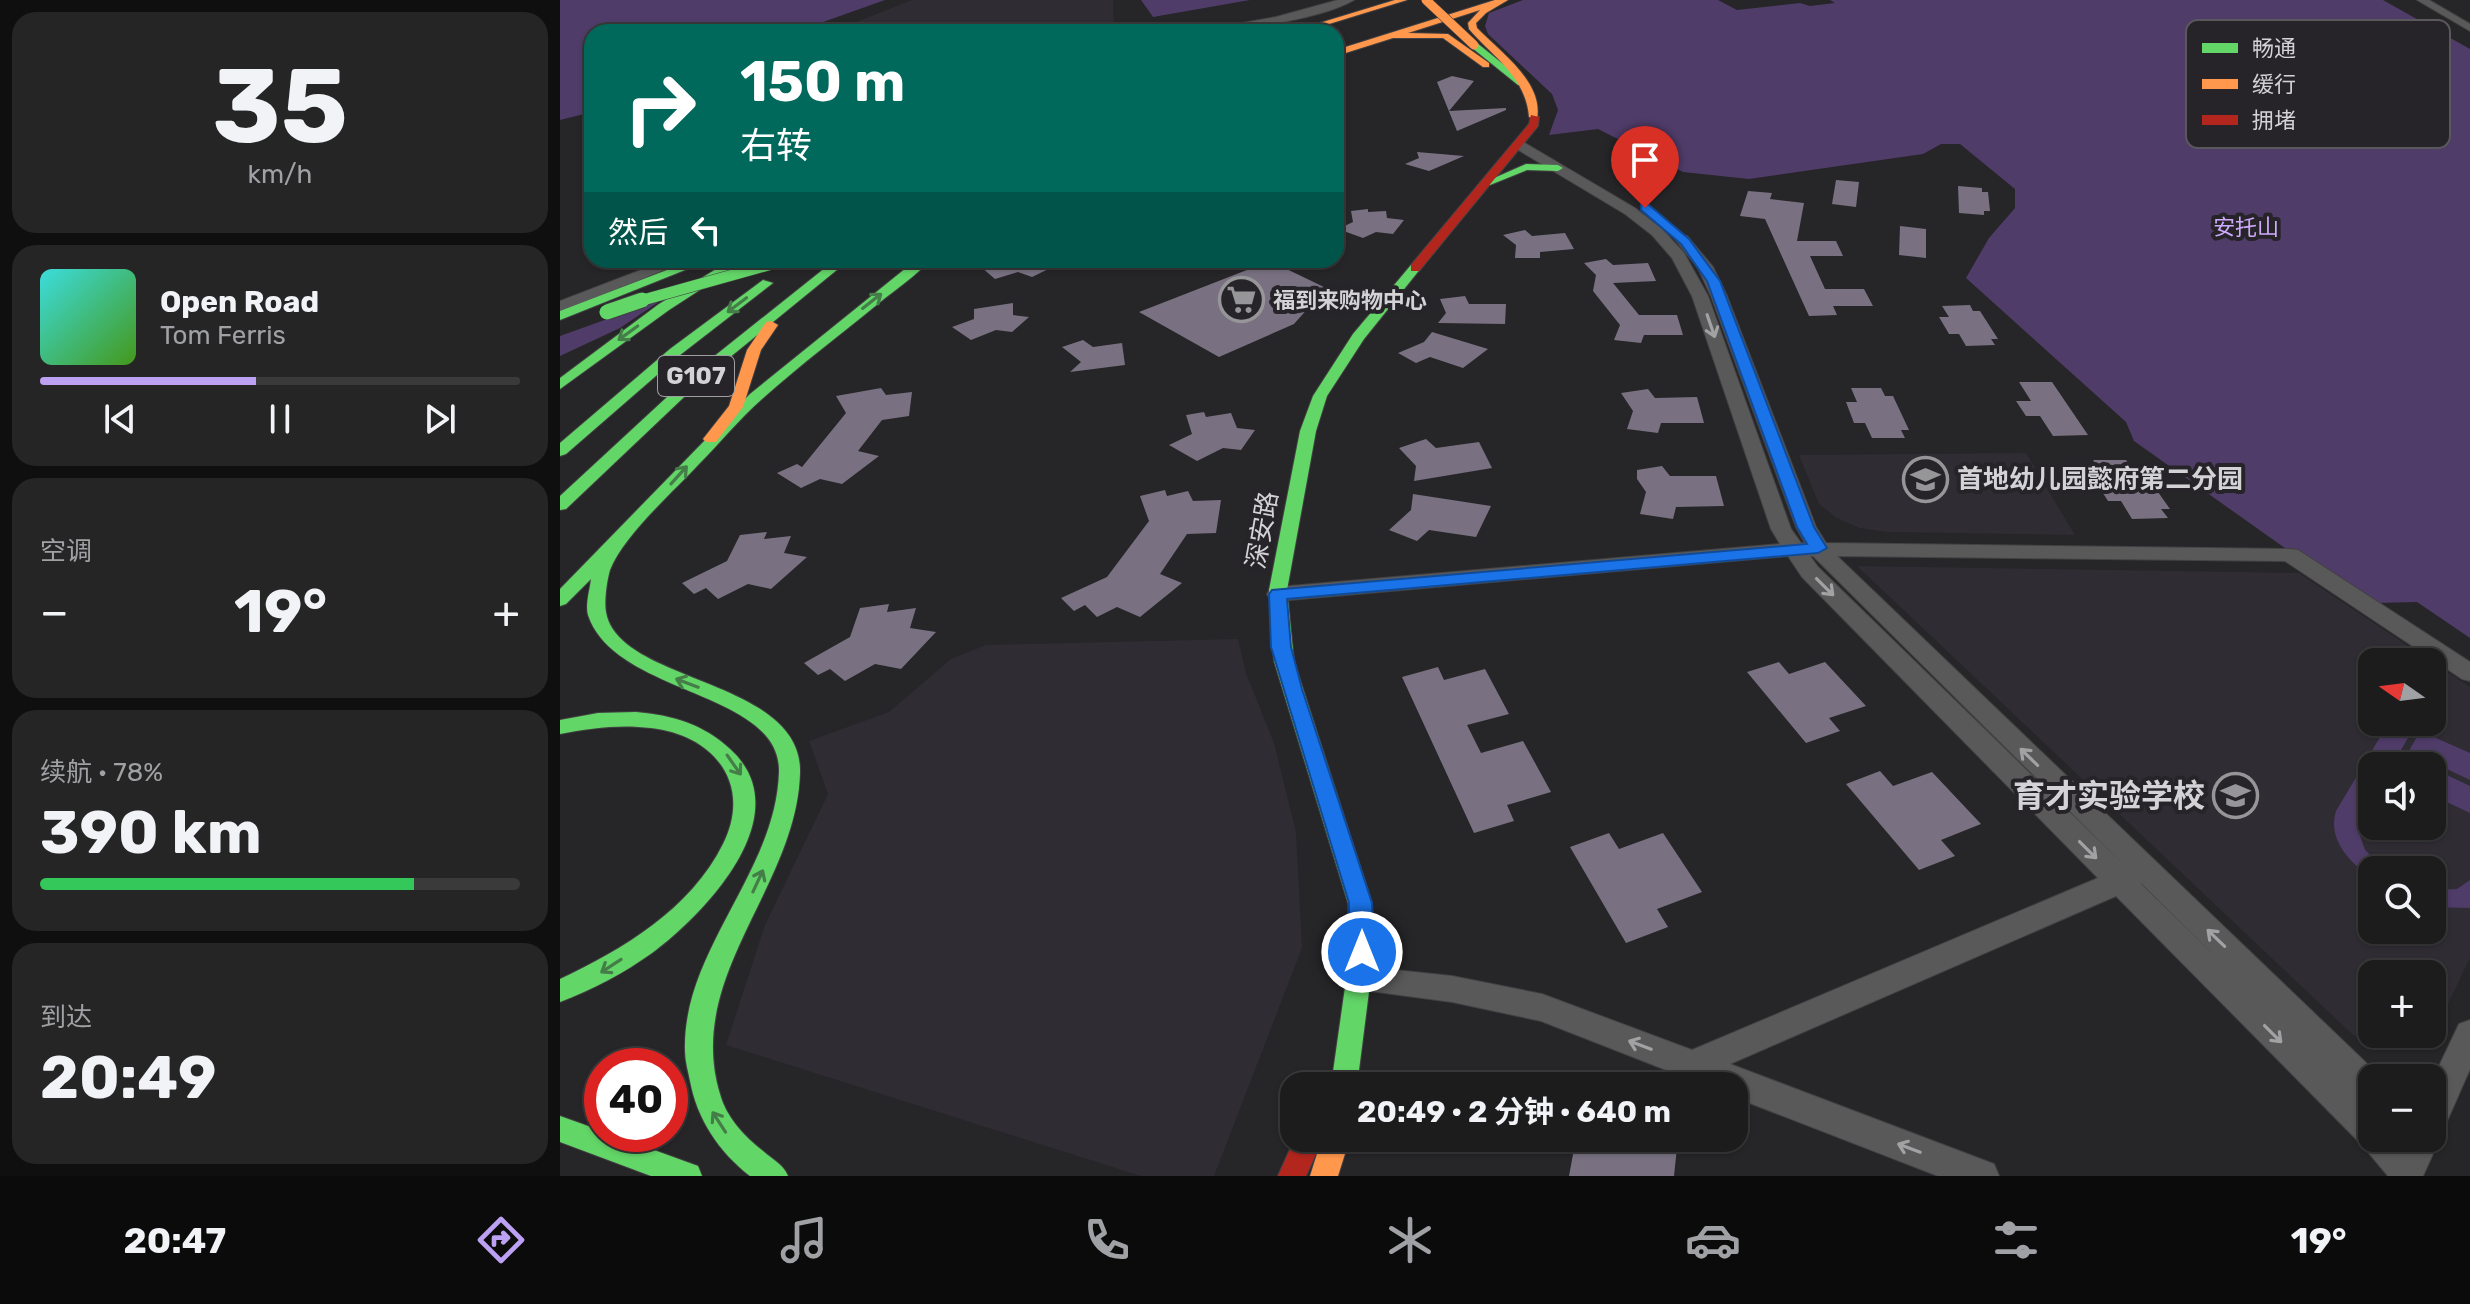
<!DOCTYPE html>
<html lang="zh">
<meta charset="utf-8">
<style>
body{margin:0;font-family:Rubik,"Noto Sans SC",sans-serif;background:#252526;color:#f1f3f6;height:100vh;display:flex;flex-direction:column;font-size:30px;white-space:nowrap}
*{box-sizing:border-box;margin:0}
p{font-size:26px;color:#a0a1a4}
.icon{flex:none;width:44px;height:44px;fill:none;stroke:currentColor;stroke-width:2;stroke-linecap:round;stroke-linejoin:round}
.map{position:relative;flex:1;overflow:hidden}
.side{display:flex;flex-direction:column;gap:12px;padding:12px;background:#0f0f10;width:560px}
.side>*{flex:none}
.banner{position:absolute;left:24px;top:24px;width:760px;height:244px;border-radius:24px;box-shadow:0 2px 6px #0004,0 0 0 2px #3a3a3b;background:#00695c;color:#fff;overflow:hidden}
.needle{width:52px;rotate:284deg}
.fabs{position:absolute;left:1798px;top:648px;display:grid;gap:16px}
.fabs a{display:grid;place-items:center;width:88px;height:88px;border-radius:16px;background:#1c1c1d;box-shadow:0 2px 6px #0004,0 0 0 2px #3a3a3b;font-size:40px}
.speed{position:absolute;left:24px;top:1048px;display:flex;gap:16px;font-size:40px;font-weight:700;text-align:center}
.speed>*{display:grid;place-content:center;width:104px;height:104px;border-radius:50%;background:#1c1c1d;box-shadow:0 2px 6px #0004,0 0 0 2px #3a3a3b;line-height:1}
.speed .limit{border:12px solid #d22;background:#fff;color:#111}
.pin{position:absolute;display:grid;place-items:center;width:68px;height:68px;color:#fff;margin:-82px -34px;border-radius:50% 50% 50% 0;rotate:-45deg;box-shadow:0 0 8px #0007}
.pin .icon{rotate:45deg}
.me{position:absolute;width:88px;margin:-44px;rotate:0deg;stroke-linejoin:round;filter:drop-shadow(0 0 6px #0008)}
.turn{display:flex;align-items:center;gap:28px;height:168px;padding:0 24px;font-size:36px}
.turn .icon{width:104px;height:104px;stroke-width:2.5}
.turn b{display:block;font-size:56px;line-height:68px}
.then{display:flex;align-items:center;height:76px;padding:0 24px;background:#0003;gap:16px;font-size:30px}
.big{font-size:60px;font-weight:700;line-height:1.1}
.side .tile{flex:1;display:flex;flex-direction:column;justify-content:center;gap:12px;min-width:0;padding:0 28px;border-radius:24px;background:#252526}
.side .dial{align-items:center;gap:0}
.dial b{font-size:104px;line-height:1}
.song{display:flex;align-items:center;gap:24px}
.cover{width:96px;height:96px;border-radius:12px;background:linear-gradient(135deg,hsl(180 70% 55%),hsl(100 70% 35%))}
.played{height:8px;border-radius:4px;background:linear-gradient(90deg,#bca0f2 45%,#3a3a3b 45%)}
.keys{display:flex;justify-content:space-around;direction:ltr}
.heat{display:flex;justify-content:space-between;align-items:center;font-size:44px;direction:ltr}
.charge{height:12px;border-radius:6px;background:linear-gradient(90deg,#34c759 78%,#3a3a3b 0)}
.trip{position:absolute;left:720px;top:1072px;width:468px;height:80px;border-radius:24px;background:#1c1c1d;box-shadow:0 2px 6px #0004,0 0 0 2px #3a3a3b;font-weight:700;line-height:80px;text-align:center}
.dock{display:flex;height:128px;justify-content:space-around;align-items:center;background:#0b0b0c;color:#a0a1a4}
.dock .icon{width:56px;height:56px}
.dock .current{color:#bca0f2}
.dock b{font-size:36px;color:#f1f3f6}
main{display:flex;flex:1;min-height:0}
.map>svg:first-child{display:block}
.built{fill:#2f2c34;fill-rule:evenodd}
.green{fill:#503c69}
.building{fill:#797182}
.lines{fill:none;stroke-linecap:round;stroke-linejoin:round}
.street-casing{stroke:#424143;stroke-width:2}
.fast-casing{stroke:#424143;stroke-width:2}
.slow-casing{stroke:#424143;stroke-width:2}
.jam-casing{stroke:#424143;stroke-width:2}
.street{fill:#59595a;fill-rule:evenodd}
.fast{fill:#63d668;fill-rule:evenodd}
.slow{fill:#ff974d;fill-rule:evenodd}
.jam{fill:#b3261e;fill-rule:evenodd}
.fast-bridge-far1-casing{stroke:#424143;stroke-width:12;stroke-linecap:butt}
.fast-bridge-casing{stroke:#424143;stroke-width:17;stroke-linecap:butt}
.slow-bridge-casing{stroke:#424143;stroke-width:10;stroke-linecap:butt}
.fast-bridge-far1{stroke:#63d668;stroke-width:11}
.fast-bridge{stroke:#63d668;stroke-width:15}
.slow-bridge{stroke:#ff974d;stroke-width:9}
.oneway{stroke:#447d48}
.oneway2{stroke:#a2a2a4}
.route{fill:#1a73e8;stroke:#114b97;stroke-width:2}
.labels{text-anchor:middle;stroke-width:8;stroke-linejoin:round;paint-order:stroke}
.far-park-label{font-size:22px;fill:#ceaafd;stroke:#262428}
.far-poi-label{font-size:22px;font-weight:bold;fill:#d3d2d5;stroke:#262428;text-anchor:start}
.shield{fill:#262428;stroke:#9f9ea1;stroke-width:2}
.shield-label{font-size:24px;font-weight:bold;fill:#d3d2d5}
.poi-label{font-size:26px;font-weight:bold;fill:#d3d2d5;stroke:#262428;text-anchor:start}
.street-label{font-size:26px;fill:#d3d2d5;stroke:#262428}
.near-poi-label{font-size:32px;font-weight:bold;fill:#d3d2d5;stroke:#262428;text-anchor:end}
.key{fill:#262428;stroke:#5a585c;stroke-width:2}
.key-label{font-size:22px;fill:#d3d2d5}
</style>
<main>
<section class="side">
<div class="tile dial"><b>35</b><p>km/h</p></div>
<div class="tile">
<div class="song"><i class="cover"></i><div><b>Open Road</b><p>Tom Ferris</p></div></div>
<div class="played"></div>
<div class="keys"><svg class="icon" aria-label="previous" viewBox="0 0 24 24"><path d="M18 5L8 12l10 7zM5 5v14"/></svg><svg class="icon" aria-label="pause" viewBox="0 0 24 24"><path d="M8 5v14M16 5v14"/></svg><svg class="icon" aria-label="next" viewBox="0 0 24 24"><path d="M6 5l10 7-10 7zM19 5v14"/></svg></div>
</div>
<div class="tile"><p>空调</p>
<div class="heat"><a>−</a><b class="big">19°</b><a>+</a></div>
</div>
<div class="tile"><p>续航 · 78%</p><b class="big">390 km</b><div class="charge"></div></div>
<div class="tile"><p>到达</p><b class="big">20:49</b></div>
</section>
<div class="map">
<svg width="1910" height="1176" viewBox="0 0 1910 1176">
<rect width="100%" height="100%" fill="#262527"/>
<path class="built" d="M352,0H553L554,32H271Z
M1466,453L1515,535L1327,532L1299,528L1275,517L1259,504L1239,455Z
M1297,566L1739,573L1910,687V958L1866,1050L1793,1035ZM1812,662H1872V722H1812ZM1812,766H1872V826H1812ZM1812,870H1872V930H1812ZM1812,974H1872V1034H1812Z
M678,639L686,673L714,743L736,832L742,948L654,1176H581L166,1045L205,925L268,794L249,741L329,712L391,659L426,645Z"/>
<path class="green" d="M0,0H325L235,32H32V112L0,120Z
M581,0H690L593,17Z
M963,0H1158L1177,10L1240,3L1250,6L1275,3L1270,0H1823L1910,49V638L1857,602L1816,603L1729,551L1574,441L1566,422L1406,278L1429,238L1455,208V189L1400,144H1381L1363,154L1189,179L1123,172L1038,129L989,135L998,110L992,94L928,34L925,26L929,13Z
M103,299L60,328L0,356V336Z
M1829,722H1857L1832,766H1812V801L1798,830L1805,850L1825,870H1812V880C1791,862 1767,841 1776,811Z
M1860,731L1910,753V780L1849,751Z
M1872,768L1910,786V813L1872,795Z
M1910,880V908L1872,907V890L1897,889Z"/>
<path class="building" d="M892,76L914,81L889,111L946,108V110L897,131L877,82Z
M857,152L904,156L869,171L845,164L859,158Z
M1276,180L1299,182L1296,207L1272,204Z
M1398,186L1422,188V192H1428L1430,211H1424V215L1399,213Z
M1188,191L1212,193L1210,199L1244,203L1237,241H1276L1283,256H1250L1265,289H1304L1313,306H1273L1277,315L1249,316L1205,219L1180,216Z
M808,209V212L826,211L827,218L844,220L833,234L816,232L803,238L778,229L793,222L791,211Z
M1340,226L1366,229V258L1339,255Z
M965,230L972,236L1005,233L1014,249L980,252V258H955L956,245L943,235Z
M1046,259L1053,265L1088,263L1096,281L1053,283L1079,315H1117L1123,335H1084L1081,343L1054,340L1060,325L1033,291L1036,275L1024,263Z
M432,260H507L472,277L458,272L435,279L421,267L432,264Z
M710,261L766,288L734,324L659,357L579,312Z
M905,296L909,304H946L945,324L878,323L886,313L880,299Z
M453,303V315L469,317L452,332L436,330L411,340L392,327L414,319V309Z
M1410,305L1413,311H1420L1438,339H1431L1435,345L1406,346L1399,334H1389L1379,317H1389L1382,306Z
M872,332L928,349L903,368L870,357L856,363L838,353L864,342Z
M523,340L533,347L562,343L565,365L510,372L521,362L502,347Z
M1459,382H1492L1528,435L1493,436L1480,416H1466L1456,401H1471Z
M321,388L326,395L352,392L349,416L322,420L298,451L319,456L282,484L260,479L241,488L217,473L237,464L242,467L286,413L276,396Z
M1291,388H1321L1325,396H1333L1349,430H1341L1345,438H1312L1305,423H1294L1286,402H1297Z
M1088,389L1095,398L1137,397L1144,423H1101L1098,433L1067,429L1073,411L1061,393Z
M644,412L646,417L671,413L677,428L695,430L681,450L663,448L637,461L609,445L632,434L626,415Z
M866,439L876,448L919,442L932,468L854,481L856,466L839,448Z
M1533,460H1566L1573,468H1581L1610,509H1601L1608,518L1572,519L1561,501H1548L1532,476H1544Z
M1102,466L1110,476H1156L1164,506L1116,507L1113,519L1080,514L1086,492L1077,479V470Z
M605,490L607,496L628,491L633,501L661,500L656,533L627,534L600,574L622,583L580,617L557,607L537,617L525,605L514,611L501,598L547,577L589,521L580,496Z
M853,494L931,506L916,537L869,530L857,541L829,530L851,510Z
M207,532L204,539L231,536L224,553L247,557L211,589L188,584L158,599L146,588L134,594L122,583L167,561L180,535Z
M329,604L327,612L356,608L350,628L376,632L341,669L315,664L285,681L270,669L258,675L244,663L290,637L300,608Z
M1219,662L1229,674L1265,662L1306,706L1269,718L1280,731L1246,743L1187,672Z
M878,667L884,680L925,669L949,714L907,725L921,753L963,741L991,792L947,805L954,821L914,833L842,677Z
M1320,771L1333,786L1372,772L1421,824L1381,840L1395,856L1359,870L1286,784Z
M1049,833L1059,849L1103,833L1142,892L1097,909L1108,927L1066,943L1010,847Z
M1016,1138H1118L1114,1176H1009Z"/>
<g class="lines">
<defs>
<path id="street" d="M778,0H794C760,20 672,32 632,32L716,17Z
M1857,0H1869L1910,24V31Z
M955,142H963L1075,208L1102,229L1124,253L1148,296L1231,529L1241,543H1245L1236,527L1151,296L1138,268L1115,239L1117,236H1127L1153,267L1167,296L1256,527L1266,543L1730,549L1738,550L1910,662V681L1902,679L1725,561L1277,556L1822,1078H1812V1105L1804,1102L1812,1110V1138H1841L1844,1141L1845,1138H1872V1081L1899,1024L1910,1020V1069L1884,1128L1877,1131L1880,1138L1863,1176H1828L1803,1146L1556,896L1170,1064L1434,1164L1439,1176H1378L1174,1097V1086H1147L981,1021L892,1002L787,988L783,979L787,970L798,966L892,976L982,994L1132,1050L1538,878L1242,577L1228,556L718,601L710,599L707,594L710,589L718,587L1220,544L1211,529L1132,296L1112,258L1092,235L1065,214L955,148ZM1250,556H1253L1566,867L1258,567ZM1581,883L1663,964L1581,884Z
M107,260H129L0,312V301Z"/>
<path id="fast" d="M911,43H917L964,81V85H958L911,47Z
M966,164L998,165L1003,168L998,171L967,170L930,185L925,182Z
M133,260H150L0,320V311Z
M171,260H186L109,310L0,389V378L99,304Z
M275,260H289L142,380L6,509L0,510V496L132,374Z
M356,260H370C356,276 336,289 319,303C280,335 240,365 202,399C180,418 160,443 139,464C113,492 63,536 50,570C47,580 44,601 46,612C58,684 243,678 240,773C237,887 124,976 160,1094C166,1117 185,1137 203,1151C213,1160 223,1164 228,1176H190C159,1152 137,1119 130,1081C128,1071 125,1061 125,1051C122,950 216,873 219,772C221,690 55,696 28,615C25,605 30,589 31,579L6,604L0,606V589L190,394Z
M855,264L861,268L804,339L767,396L756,431L727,590L734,661L812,903L814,952L797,1086H771L790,952L788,903L714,661L709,590L740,431L753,396L793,334L851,265Z
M203,280L213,283L120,355L6,454L0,456V443L110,349Z
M76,712C112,715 143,724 170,749C241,813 146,913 92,953C64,973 32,990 0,1002V979C62,950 131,909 163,844C193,784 154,735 91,728C61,724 30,728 0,734V720L38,713Z
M0,1116L42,1131V1134H50L138,1166L142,1176H91L0,1142Z"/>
<path id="slow" d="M835,0H847L743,32H730Z
M935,0H948L926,13L916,23L917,28C940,52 984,82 977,119L969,117C966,77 933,57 909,29L908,23L920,10L848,33L888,34L929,63V67H923L883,38H833L776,56V50Z
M211,321L218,325L201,350L183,407L156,442H146L143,439L169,406L187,350L206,322Z
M762,1138H790L778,1176H750Z"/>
<path id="jam" d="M971,115L979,117L978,126L859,271H851V265L969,124Z
M735,1138H763L746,1176H718Z"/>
</defs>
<use href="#street" class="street-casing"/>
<use href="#fast" class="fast-casing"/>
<use href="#slow" class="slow-casing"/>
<use href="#jam" class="jam-casing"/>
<use href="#street" class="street"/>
<use href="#fast" class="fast"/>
<use href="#slow" class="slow"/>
<use href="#jam" class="jam"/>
<defs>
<path id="fast-bridge-far1" d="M76,302L226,260"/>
<path id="fast-bridge" d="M47,312L82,300"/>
<path id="slow-bridge" d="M866,0L914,45"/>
</defs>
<use href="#fast-bridge-far1" class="fast-bridge-far1-casing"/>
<use href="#fast-bridge" class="fast-bridge-casing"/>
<use href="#slow-bridge" class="slow-bridge-casing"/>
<use href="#fast-bridge-far1" class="fast-bridge-far1"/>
<use href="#fast-bridge" class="fast-bridge"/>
<use href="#slow-bridge" class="slow-bridge"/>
</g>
<defs><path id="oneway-shaft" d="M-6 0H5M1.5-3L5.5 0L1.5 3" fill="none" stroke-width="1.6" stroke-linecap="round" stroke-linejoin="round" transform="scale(2)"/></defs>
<g class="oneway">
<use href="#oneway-shaft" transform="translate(312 301) rotate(-38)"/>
<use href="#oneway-shaft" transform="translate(177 305) rotate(143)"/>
<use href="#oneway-shaft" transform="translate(68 333) rotate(144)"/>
<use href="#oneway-shaft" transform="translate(119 475) rotate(-48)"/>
<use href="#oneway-shaft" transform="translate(127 683) rotate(-159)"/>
<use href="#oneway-shaft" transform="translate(174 765) rotate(55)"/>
<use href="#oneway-shaft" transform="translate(198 881) rotate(-65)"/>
<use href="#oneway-shaft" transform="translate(51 966) rotate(147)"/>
<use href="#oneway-shaft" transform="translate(159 1122) rotate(-123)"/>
</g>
<g class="oneway2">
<use href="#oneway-shaft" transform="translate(1151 326) rotate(71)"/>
<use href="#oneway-shaft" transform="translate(1265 587) rotate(45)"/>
<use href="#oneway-shaft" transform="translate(1469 757) rotate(-136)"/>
<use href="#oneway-shaft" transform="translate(1528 850) rotate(45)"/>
<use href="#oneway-shaft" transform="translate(1656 938) rotate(-136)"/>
<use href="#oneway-shaft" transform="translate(1713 1034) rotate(45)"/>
<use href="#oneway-shaft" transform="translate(1080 1045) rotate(-159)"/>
<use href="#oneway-shaft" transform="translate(1349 1148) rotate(-159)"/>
</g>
<path class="route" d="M1081,205H1089L1129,239L1160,281L1254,527L1267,548L1258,553L727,599L731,647L742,689L812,903L814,952L810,959L802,962L793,959L789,952V903L711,647L709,594L712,590L1247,544L1237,527L1147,281L1121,244L1081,210Z"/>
<defs>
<symbol id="supermarket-ring" viewBox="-11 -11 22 22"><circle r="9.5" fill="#262428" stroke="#969598" stroke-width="1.5"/><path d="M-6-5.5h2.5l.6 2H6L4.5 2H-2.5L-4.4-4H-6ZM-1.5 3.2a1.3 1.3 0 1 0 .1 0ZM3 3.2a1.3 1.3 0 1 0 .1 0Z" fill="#969598"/></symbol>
<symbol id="school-ring" viewBox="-11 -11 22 22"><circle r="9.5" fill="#262428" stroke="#969598" stroke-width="1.5"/><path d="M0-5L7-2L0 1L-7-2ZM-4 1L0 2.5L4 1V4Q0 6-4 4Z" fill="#969598"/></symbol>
</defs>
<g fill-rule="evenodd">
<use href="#supermarket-ring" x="656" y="274" width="51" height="51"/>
<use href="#school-ring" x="1340" y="454" width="51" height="51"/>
<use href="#school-ring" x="1650" y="770" width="51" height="51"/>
</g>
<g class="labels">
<g class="far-park-label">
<text x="1686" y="235">安托山</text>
</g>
<g class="far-poi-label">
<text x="713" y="308">福到来购物中心</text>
</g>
<rect class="shield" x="98" y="356" width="76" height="40" rx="6"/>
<g class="shield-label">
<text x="136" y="384">G107</text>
</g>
<g class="poi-label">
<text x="1397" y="488">首地幼儿园懿府第二分园</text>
</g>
<g class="street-label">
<text transform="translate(702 530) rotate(-80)" y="9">深安路</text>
</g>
<g class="near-poi-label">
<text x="1645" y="807">育才实验学校</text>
</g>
</g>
<rect x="1626" y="20" width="264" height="128" rx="12" class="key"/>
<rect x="1642" y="43" width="36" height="10" fill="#63d668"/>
<rect x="1642" y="79" width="36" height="10" fill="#ff974d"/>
<rect x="1642" y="115" width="36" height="10" fill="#b3261e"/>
<g class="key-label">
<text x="1692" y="56">畅通</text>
<text x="1692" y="92">缓行</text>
<text x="1692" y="128">拥堵</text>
</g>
</svg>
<div class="fabs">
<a><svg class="needle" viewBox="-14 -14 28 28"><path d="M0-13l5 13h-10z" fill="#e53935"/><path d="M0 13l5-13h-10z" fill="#a0a1a4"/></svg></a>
<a><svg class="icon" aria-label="sound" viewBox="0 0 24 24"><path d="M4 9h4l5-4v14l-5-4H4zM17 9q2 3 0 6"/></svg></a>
<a><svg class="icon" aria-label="search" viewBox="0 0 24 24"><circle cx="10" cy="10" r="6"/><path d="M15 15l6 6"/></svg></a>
<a>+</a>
<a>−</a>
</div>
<div class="speed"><div class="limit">40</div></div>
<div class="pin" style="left:1085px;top:208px;background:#d93025"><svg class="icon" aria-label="arrive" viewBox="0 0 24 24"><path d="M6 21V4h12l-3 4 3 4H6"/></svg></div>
<svg class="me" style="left:802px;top:952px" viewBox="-20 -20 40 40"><circle r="17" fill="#1a73e8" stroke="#fff" stroke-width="3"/><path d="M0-11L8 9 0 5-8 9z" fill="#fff"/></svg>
<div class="trip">20:49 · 2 分钟 · 640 m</div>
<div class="banner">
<div class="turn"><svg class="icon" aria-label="right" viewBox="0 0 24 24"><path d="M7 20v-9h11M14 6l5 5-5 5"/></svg><div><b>150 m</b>右转</div></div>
<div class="then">然后<svg class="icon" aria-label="left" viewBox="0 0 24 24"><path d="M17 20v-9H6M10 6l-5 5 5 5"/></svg></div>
</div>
</div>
</main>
<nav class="dock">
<b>20:47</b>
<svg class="icon current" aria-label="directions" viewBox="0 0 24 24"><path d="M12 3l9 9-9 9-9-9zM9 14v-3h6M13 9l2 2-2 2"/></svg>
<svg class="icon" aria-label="music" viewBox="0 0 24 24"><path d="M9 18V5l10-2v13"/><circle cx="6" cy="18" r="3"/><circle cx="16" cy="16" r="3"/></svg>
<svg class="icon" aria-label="phone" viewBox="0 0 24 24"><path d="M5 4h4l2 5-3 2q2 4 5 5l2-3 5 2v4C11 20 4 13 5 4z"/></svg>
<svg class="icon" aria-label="climate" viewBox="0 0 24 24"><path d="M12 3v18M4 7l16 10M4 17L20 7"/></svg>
<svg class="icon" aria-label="car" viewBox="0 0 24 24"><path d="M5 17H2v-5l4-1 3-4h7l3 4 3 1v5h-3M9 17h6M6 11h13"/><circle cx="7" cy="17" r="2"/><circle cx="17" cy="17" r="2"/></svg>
<svg class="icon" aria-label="filters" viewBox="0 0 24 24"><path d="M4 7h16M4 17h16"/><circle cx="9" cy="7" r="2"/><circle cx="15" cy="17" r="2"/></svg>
<b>19°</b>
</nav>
